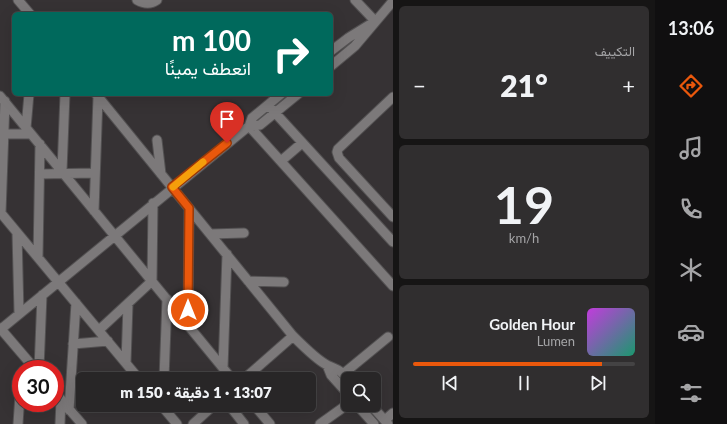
<!DOCTYPE html>
<html lang="ar">
<meta charset="utf-8">
<style>
body{margin:0;font-family:Lato,Vazirmatn,sans-serif;background:#302e2f;color:#f1f3f6;direction:rtl;height:100vh;display:flex;flex-direction:column;font-size:15px;white-space:nowrap}
*{box-sizing:border-box;margin:0}
p{font-size:13px;color:#a5a5a7}
.icon{flex:none;width:22px;height:22px;fill:none;stroke:currentColor;stroke-width:2;stroke-linecap:round;stroke-linejoin:round}
.map{position:relative;flex:1;overflow:hidden;direction:ltr}
.drawer{display:flex;flex-direction:column;gap:6px;padding:6px;background:#161515;width:262px}
.drawer>*{flex:none}
.top-card{position:absolute;left:12px;top:12px;width:321px;height:84px;border-radius:6px;box-shadow:0 4px 16px #0002,0 0 0 1px #444344;direction:rtl;background:#00695c;color:#fff;overflow:hidden}
.buttons{position:absolute;left:341px;top:372px;display:grid;gap:8px}
.buttons a{display:grid;place-items:center;width:40px;height:40px;border-radius:6px;background:#282627;box-shadow:0 4px 16px #0002,0 0 0 1px #444344;font-size:20px}
.speed{position:absolute;left:12px;top:360px;display:flex;gap:8px;font-size:20px;font-weight:700;text-align:center}
.speed>*{display:grid;place-content:center;width:52px;height:52px;border-radius:50%;background:#282627;box-shadow:0 4px 16px #0002,0 0 0 1px #444344;line-height:1}
.speed .limit{border:6px solid #d22;background:#fff;color:#111}
.pin{position:absolute;display:grid;place-items:center;width:34px;height:34px;color:#fff;margin:-41px -17px;border-radius:50% 50% 50% 0;rotate:-45deg;box-shadow:0 0 4px #0007}
.pin .icon{rotate:45deg}
.me{position:absolute;width:44px;margin:-22px;rotate:0deg;stroke-linejoin:round;filter:drop-shadow(0 0 3px #0008)}
.turn{display:flex;align-items:center;gap:14px;height:84px;padding:0 16px;font-size:18px}
.turn .icon{width:52px;height:52px;stroke-width:2.5}
.turn b{display:block;font-size:28px;line-height:34px}
.big{font-size:30px;font-weight:800;line-height:1.1}
.drawer .widget{flex:1;display:flex;flex-direction:column;justify-content:center;gap:6px;min-width:0;padding:0 14px;border-radius:6px;background:#302e2f}
.drawer .dial{align-items:center;gap:0}
.dial b{font-size:52px;line-height:1}
.song{display:flex;align-items:center;gap:12px}
.cover{width:48px;height:48px;border-radius:6px;background:linear-gradient(135deg,hsl(290 70% 55%),hsl(160 70% 35%))}
.played{height:4px;border-radius:2px;background:linear-gradient(90deg,#ea580c 85%,#444344 85%)}
.keys{display:flex;justify-content:space-around;direction:ltr}
.heat{display:flex;justify-content:space-between;align-items:center;font-size:22px;direction:ltr}
.trip{position:absolute;left:76px;top:372px;width:240px;height:40px;border-radius:6px;background:#282627;box-shadow:0 4px 16px #0002,0 0 0 1px #444344;font-weight:800;line-height:40px;text-align:center;direction:rtl}
main{display:flex;flex:1;min-height:0}
.tabs{display:flex;flex-direction:column;width:72px;justify-content:space-around;align-items:center;background:#100f10;color:#a5a5a7}
.tabs .icon{width:28px;height:28px}
.tabs .active{color:#ea580c}
.tabs b{font-size:18px;color:#f1f3f6}
.map>svg:first-child{display:block}
.lines{fill:none;stroke-linecap:round;stroke-linejoin:round}
.minor-casing{stroke:#535152;stroke-width:11}
.minor{stroke:#7c797a;stroke-width:9}
.route-casing{stroke:#983908;stroke-width:10}
.route{stroke:#ea580c;stroke-width:7}
.slow{stroke:#f59e0b;stroke-width:7}
</style>
<main>
<nav class="tabs">
<b>13:06</b>
<svg class="icon active" aria-label="directions" viewBox="0 0 24 24"><path d="M12 3l9 9-9 9-9-9zM9 14v-3h6M13 9l2 2-2 2"/></svg>
<svg class="icon" aria-label="music" viewBox="0 0 24 24"><path d="M9 18V5l10-2v13"/><circle cx="6" cy="18" r="3"/><circle cx="16" cy="16" r="3"/></svg>
<svg class="icon" aria-label="phone" viewBox="0 0 24 24"><path d="M5 4h4l2 5-3 2q2 4 5 5l2-3 5 2v4C11 20 4 13 5 4z"/></svg>
<svg class="icon" aria-label="climate" viewBox="0 0 24 24"><path d="M12 3v18M4 7l16 10M4 17L20 7"/></svg>
<svg class="icon" aria-label="car" viewBox="0 0 24 24"><path d="M5 17H2v-5l4-1 3-4h7l3 4 3 1v5h-3M9 17h6M6 11h13"/><circle cx="7" cy="17" r="2"/><circle cx="17" cy="17" r="2"/></svg>
<svg class="icon" aria-label="filters" viewBox="0 0 24 24"><path d="M4 7h16M4 17h16"/><circle cx="9" cy="7" r="2"/><circle cx="15" cy="17" r="2"/></svg>
</nav>
<section class="drawer">
<div class="widget"><p>التكييف</p>
<div class="heat"><a>−</a><b class="big">21°</b><a>+</a></div>
</div>
<div class="widget dial"><b>19</b><p>km/h</p></div>
<div class="widget">
<div class="song"><i class="cover"></i><div><b>Golden Hour</b><p>Lumen</p></div></div>
<div class="played"></div>
<div class="keys"><svg class="icon" aria-label="previous" viewBox="0 0 24 24"><path d="M18 5L8 12l10 7zM5 5v14"/></svg><svg class="icon" aria-label="pause" viewBox="0 0 24 24"><path d="M8 5v14M16 5v14"/></svg><svg class="icon" aria-label="next" viewBox="0 0 24 24"><path d="M6 5l10 7-10 7zM19 5v14"/></svg></div>
</div>
</section>
<div class="map">
<svg width="393" height="424" viewBox="0 0 393 424">
<rect width="100%" height="100%" fill="#363234"/>
<g class="lines">
<defs>
<path id="minor" d="M18,0L30,14
M137,0C144,4 150,5 157,0
M355,0L375,21
M331,51L348,38L369,25
M331,66L355,46L393,1
M96,94L293,336C301,344 317,360 327,365C338,370 339,369 348,379
M0,96L232,379
M393,97L338,149L337,152L339,158L393,217
M268,105L393,242
M249,126L393,286
M249,126L260,125L298,94
M26,128L29,94
M4,134H31
M157,140L161,174
M281,161L302,143
M62,171L65,94
M40,174L95,173
M94,211L98,97
M0,212L139,379
M1,213L5,101
M17,233L19,313
M210,234L244,233
M38,257L40,144
M248,281L284,282
M188,325L189,208
M0,328L35,369
M1,329L249,126L252,118L281,94
M99,330L152,281L153,203
M73,344L108,341
M126,363L128,304
M327,365L331,375L348,394
M223,368L227,254
M39,369L42,295
M343,374L388,337
M164,379L167,299
M244,379L293,336
M55,393L82,424
M161,405L177,424
M229,405L244,424
M254,405L270,424
M357,405L374,424
M371,405L388,424
M69,410L76,303
M385,420L393,413
M18,424L21,379
M60,424L61,399
M193,424L214,405
M320,424L348,404"/>
</defs>
<use href="#minor" class="minor-casing"/>
<use href="#minor" class="minor"/>
</g>
<g class="lines">
<defs>
<path id="route" d="M188,310L189,208L172,187L227,143"/>
</defs>
<use href="#route" class="route-casing"/>
<use href="#route" class="route"/>
<path class="slow" d="M173,187L203,162"/>
</g>
</svg>
<div class="buttons">
<a><svg class="icon" aria-label="search" viewBox="0 0 24 24"><circle cx="10" cy="10" r="6"/><path d="M15 15l6 6"/></svg></a>
</div>
<div class="speed"><div class="limit">30</div></div>
<div class="pin" style="left:227px;top:143px;background:#d93025"><svg class="icon" aria-label="arrive" viewBox="0 0 24 24"><path d="M6 21V4h12l-3 4 3 4H6"/></svg></div>
<svg class="me" style="left:188px;top:310px" viewBox="-20 -20 40 40"><circle r="17" fill="#ea580c" stroke="#fff" stroke-width="3"/><path d="M0-11L8 9 0 5-8 9z" fill="#fff"/></svg>
<div class="trip">13:07 · 1 دقيقة · 150 m</div>
<div class="top-card">
<div class="turn"><svg class="icon" aria-label="right" viewBox="0 0 24 24"><path d="M7 20v-9h11M14 6l5 5-5 5"/></svg><div><b>100 m</b>انعطف يمينًا</div></div>
</div>
</div>
</main>
